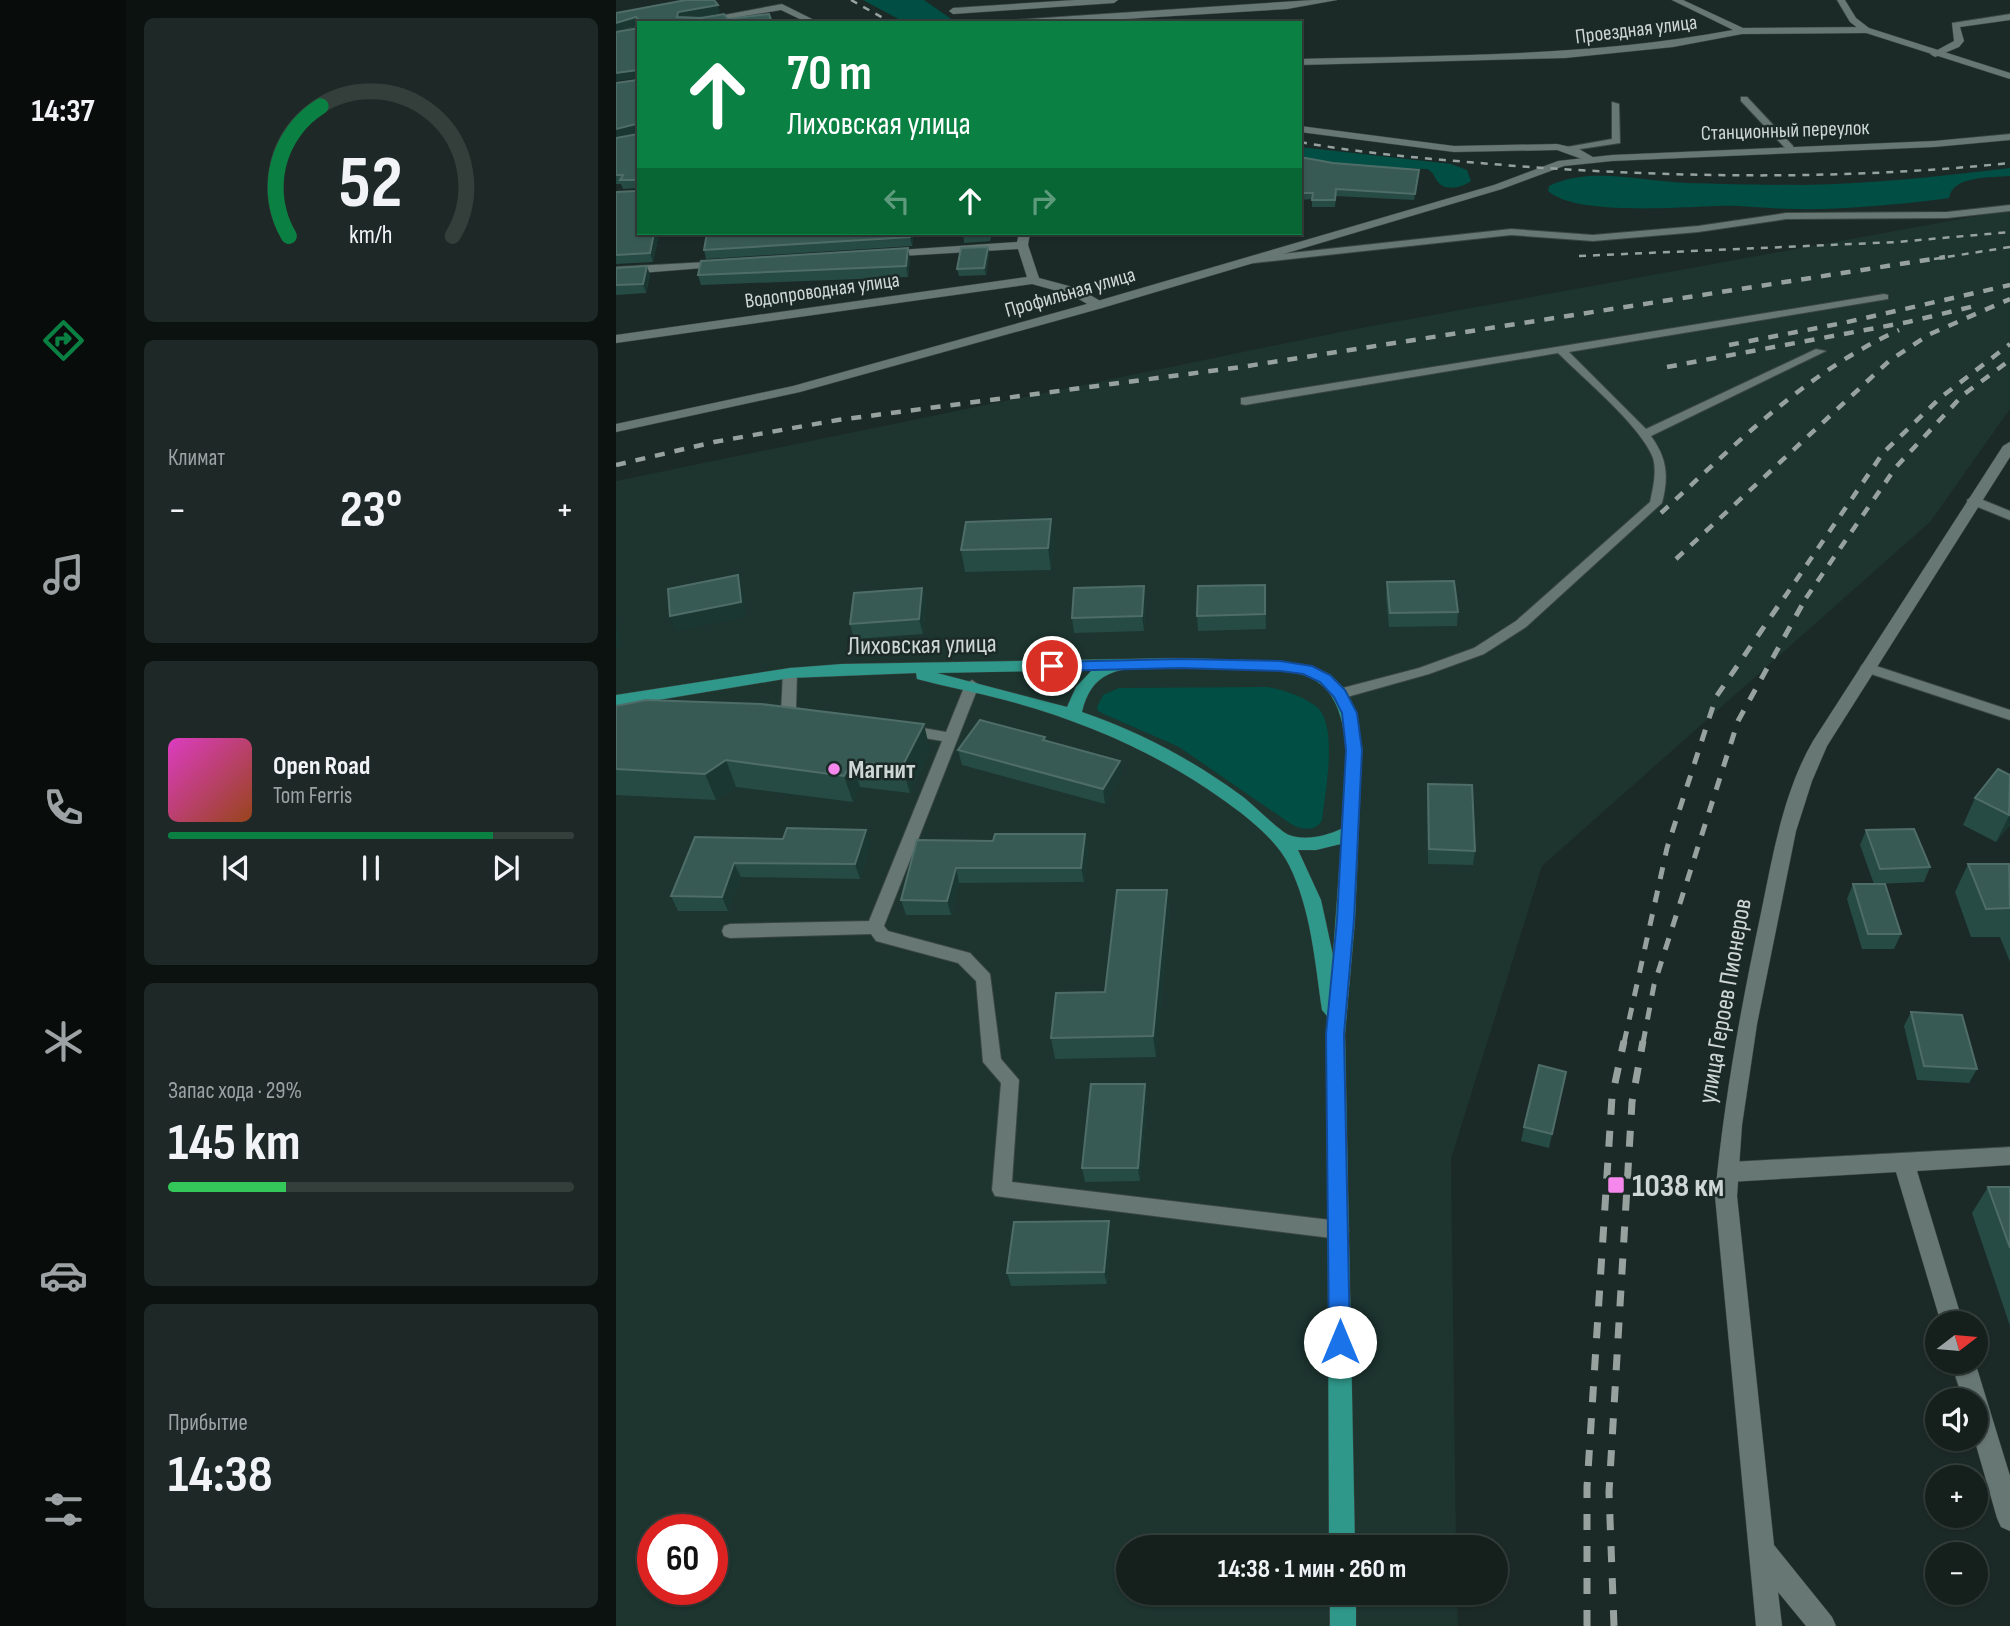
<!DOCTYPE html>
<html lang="ru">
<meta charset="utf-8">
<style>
body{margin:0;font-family:"Sofia Sans Condensed",sans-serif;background:#1e2826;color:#f1f3f6;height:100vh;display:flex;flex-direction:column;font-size:26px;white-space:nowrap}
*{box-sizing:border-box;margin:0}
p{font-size:23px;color:#9da3a4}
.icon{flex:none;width:38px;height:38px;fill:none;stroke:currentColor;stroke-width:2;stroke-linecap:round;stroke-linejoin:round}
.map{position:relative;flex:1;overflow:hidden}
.side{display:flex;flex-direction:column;gap:18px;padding:18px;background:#0c1210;width:490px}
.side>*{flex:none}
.top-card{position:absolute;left:21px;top:21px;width:665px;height:214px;border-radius:0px;box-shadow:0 2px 5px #0004,0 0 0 2px #343e3b;background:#0b8043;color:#fff;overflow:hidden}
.needle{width:46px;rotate:74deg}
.tools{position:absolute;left:1309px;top:1311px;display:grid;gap:14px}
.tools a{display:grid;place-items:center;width:63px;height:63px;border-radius:50%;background:#15201d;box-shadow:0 2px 5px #0004,0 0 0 2px #343e3b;font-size:35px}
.speed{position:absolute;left:21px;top:1514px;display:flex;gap:14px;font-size:35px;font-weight:700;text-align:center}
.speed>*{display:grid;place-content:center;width:91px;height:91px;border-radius:50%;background:#15201d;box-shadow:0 2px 5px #0004,0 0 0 2px #343e3b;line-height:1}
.speed .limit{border:10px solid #d22;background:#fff;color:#111}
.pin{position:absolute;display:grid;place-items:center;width:60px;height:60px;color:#fff;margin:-30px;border:4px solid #fff;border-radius:50%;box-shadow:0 2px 7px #0007}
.me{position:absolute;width:77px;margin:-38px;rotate:0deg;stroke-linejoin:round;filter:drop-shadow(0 0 5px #0008)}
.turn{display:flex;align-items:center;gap:24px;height:147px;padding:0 35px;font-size:32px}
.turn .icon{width:91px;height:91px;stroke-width:2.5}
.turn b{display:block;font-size:49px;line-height:60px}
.lanes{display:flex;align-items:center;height:66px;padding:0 35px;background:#0003;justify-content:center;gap:35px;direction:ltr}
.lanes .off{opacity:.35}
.big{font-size:52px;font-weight:700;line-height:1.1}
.side .widget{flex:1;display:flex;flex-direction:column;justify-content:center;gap:10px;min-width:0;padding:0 24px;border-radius:10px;background:#1e2826}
.side .dial{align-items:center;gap:0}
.dial svg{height:182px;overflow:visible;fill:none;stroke:#343e3b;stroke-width:7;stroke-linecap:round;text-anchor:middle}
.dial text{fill:#f1f3f6;stroke:none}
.song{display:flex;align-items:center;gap:21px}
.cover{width:84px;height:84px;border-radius:10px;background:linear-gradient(135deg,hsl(310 70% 55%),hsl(20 70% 35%))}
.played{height:7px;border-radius:4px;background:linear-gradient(90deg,#0b8043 80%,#343e3b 80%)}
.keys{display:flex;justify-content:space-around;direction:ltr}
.heat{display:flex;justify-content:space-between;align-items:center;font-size:38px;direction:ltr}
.charge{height:10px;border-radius:5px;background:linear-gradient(90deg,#34c759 29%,#343e3b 0)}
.trip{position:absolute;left:500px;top:1535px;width:392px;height:70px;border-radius:35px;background:#15201d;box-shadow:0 2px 5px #0004,0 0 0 2px #343e3b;font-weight:700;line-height:70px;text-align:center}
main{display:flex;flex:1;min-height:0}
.dock{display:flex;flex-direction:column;width:126px;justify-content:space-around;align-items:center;background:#080d0c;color:#9da3a4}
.dock .icon{width:49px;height:49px}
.dock .selected{color:#0b8043}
.dock b{font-size:32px;color:#f1f3f6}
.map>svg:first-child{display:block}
.built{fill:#1d342f;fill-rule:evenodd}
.green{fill:#014e44}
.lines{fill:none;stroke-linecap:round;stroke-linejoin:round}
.lane-casing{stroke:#3a4643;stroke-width:2}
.street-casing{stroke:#3a4643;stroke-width:1}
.secondary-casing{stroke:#3a4643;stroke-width:1}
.primary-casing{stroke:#3a4643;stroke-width:1}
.lane{fill:#677773;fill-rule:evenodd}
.street{fill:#677773;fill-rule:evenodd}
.secondary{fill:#677773;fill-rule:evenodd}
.primary{fill:#2f988a;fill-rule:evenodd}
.rail-far3{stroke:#97a29f;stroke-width:2.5;stroke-dasharray:7 7;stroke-linecap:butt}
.rail-far2{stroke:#97a29f;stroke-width:4.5;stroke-dasharray:10 10;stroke-linecap:butt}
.rail-far1{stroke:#97a29f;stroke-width:5;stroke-dasharray:12 12;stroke-linecap:butt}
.rail{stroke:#97a29f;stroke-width:7;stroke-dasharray:16 16;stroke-linecap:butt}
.wall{fill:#264b44}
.shaded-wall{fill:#1a3732}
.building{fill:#385a54;stroke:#4f6d68;stroke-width:2}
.route{fill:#1a73e8;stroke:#114b97;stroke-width:2}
.poi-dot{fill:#f688ed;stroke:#1c2a27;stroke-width:2.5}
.labels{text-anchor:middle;stroke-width:5;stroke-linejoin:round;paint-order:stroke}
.far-street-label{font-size:21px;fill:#ced7d5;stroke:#1c2a27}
.street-label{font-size:26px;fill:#ced7d5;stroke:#1c2a27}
.poi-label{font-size:26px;font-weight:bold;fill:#ced7d5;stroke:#1c2a27;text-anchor:start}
.near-poi-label{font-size:32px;font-weight:bold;fill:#ced7d5;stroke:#1c2a27;text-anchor:start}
</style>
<main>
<nav class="dock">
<b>14:37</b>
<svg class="icon selected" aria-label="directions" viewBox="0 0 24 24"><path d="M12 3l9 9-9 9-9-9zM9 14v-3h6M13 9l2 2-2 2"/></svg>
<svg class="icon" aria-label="music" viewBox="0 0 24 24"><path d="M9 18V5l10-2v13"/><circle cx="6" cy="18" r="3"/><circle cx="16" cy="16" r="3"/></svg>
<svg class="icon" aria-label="phone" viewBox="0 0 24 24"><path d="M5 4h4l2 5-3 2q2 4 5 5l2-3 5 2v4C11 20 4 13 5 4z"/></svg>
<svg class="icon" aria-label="climate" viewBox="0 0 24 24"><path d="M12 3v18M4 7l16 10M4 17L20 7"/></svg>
<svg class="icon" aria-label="car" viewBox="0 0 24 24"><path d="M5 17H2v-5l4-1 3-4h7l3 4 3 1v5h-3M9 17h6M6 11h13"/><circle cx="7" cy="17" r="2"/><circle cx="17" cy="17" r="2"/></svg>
<svg class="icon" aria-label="filters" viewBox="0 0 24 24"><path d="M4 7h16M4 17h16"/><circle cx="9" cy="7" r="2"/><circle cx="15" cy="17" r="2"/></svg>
</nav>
<section class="side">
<div class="widget dial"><svg viewBox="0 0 100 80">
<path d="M14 69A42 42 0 1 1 86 69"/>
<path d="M14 69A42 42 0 0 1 28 12" stroke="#0b8043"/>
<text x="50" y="56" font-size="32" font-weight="700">52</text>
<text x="50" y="72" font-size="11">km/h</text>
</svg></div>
<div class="widget"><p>Климат</p>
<div class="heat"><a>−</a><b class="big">23°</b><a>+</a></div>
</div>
<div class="widget">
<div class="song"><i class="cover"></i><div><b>Open Road</b><p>Tom Ferris</p></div></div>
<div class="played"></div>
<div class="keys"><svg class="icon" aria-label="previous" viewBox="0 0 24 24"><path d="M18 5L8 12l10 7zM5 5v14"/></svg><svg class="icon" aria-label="pause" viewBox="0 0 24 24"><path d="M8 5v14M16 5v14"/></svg><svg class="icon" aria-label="next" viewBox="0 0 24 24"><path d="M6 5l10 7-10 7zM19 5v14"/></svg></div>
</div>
<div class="widget"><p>Запас хода · 29%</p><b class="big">145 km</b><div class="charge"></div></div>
<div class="widget"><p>Прибытие</p><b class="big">14:38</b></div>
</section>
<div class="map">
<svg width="1394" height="1626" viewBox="0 0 1394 1626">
<rect width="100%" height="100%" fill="#1c2a27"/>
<path class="built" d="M1394,210V409L1314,522L926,866L835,1159L840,1547H513V1592L841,1593L842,1626H0V481L739,329ZM37,1530H96V1589H37Z"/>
<path class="green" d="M247,0H308L341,23H290Z
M684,147L835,164L851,170L855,181C847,187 830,192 822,182C817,176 819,173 811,169L735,167L684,157Z
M1394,168V176C1375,178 1337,175 1333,198L1327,199C1277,205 1227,210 1177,209C1152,209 1126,205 1101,206C1065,207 959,216 932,191L933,186C973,166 1026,181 1070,183C1108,184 1148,185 1187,185C1256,184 1325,176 1394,168Z
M652,687C668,690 690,697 702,708C722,728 709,794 706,820C700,832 686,830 675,824L563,747L488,714L482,711L481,707L487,695L503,688Z"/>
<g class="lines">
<defs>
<path id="lane" d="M1125,97H1131L1177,146V150H1171L1125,101Z
M996,102L1003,104L1004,143L951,151V147L996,139Z
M1394,205V211L1331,218L1170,219L1082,232L977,241L895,235L637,263L632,260L637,257L895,229L977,235L1082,226L1170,213L1331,212Z
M1268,294L1272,295V299L953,352L1030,429L1200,349L1210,351L1035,436C1051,458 1053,476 1046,503L910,627L868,654L813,674L724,699L719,698L717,694L719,690L803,668L858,648L900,621L1034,502C1037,488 1041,472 1037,458C1025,426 968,379 942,353L629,405L625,404V398Z
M1357,496L1394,511V520L1352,503L1351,500Z
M1251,663L1394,710V720L1246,671L1244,668L1246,665Z
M174,668L181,673L180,708L193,710L195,714L193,718L172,717L165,712L167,673Z
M356,680L363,685L268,926L272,931L354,953L374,974L385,1059L403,1080L396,1182L723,1221L730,1224L733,1230L730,1236L723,1239L379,1196L376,1190L385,1083L367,1062L360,981L342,963L260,941L255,934L114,938L108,936L106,931L108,926L114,924L253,921L326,741L290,735L283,730L290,725L330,732L349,685Z"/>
<path id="street" d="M459,0H502L498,3L337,14L333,11L337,8Z
M697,0H721L671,9L443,23H391L395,20Z
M1056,0H1067L1127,28L1250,27L1255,30L1250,33L1126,34L1057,47L949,58L684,65V59C829,55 974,57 1117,30Z
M166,4L204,23H192L165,10L87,23H65Z
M1394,14V20L1344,27L1348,41L1343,47L1319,57L1314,54L1338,41L1336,23Z
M684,126L838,146L941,144L963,149L982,160L977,163L941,150L838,152L684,132Z
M403,233H414L412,245L423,278L464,289L486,302V308H478L456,295L416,284L0,343V335L411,277L402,249L269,257L263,254L269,251L401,242Z
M108,261L112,262V266L0,275V267Z
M1394,1147V1165L1301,1171L1347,1323H1325L1280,1172L1113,1182L1105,1179L1102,1172L1105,1165L1113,1162Z
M1335,1362H1359L1394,1476V1531L1385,1527L1381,1518L1358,1438L1360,1400H1347Z"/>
<path id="secondary" d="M1221,0H1229L1240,18L1253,28L1394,73V79L1247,32L1234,22Z
M1394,134V140L1318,147L996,161L948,166L886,189L486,308L184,392L0,432V424L177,386L478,302L878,185L942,161L996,155L1318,141Z
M1394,442V457L1211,746L1196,781L1180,831L1141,1024L1126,1125L1121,1196L1158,1545L1216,1617L1220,1626H1190L1162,1592L1166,1626H1140L1099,1196C1108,1100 1125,1007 1145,913C1157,855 1167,793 1197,741L1387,446Z"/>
<path id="primary" d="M564,658L664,661L697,666L715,675L730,690L741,713L746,750L739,920L729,1034L739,1547H713L711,1016L706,1010C699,962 695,909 673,865C659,838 630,816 606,799C540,752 467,721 389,700C360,692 330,687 301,679L300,673L174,678L0,707V695L174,668L226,664ZM564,668C596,669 659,666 687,675C745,693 728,783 725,829C710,836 689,841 673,835C663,831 635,802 623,794C575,759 522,731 466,712C478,659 522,669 564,668ZM476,670L460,687L451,707L321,673ZM725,844L717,955L705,900L682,850H700Z
M714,1592H740V1626H714Z"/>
</defs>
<use href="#lane" class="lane-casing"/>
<use href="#street" class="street-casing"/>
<use href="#secondary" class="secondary-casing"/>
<use href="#primary" class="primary-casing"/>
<use href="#lane" class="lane"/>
<use href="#street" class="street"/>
<use href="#secondary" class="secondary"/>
<use href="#primary" class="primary"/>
<path class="rail-far3" d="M235,0L276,23
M684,142C756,155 828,160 900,166C1066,178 1229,180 1394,163
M963,256L1281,242L1394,232
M1318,259L1394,247"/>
<path class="rail-far2" d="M1113,345L1227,323L1394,285
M1051,367L1292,322L1363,305
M0,465L98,442L222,420L625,367L1329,257
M1045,513C1119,445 1190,372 1283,330
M1060,559L1273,361L1314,334L1394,299
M1168,598L1267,453L1324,398L1394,344
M1190,598L1280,467L1347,395L1394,360"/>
<path class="rail-far1" d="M1008,1043L1051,848L1100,697L1169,596
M1027,1043L1038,985L1122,721L1191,596"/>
<path class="rail" d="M971,1626V1487L996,1097L1008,1041
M998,1626L993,1492L1016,1102L1027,1041"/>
</g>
<path class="wall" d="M0,13H104L80,18L112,19L156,23H23L43,233L37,262L0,264V192L20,191L21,188L7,189L5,184H0V138L22,134V132L0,138L21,80L23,26L0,31Z
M684,157L802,176L798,200L720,196L719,207H696V199L684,200Z
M298,233L296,246L90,259L88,250Z
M347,233H376L374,241L348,243Z
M372,247L373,254L370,275L343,276L341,269Z
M294,259L292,277L85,285L82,275Z
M0,268L34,275L30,293L0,295Z
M439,541L435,570L349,572L345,550Z
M771,582L842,612L841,626L773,627L770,597Z
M649,585L650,629L582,631L581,616Z
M528,586L529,601L528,631L458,633L456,618Z
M306,588L310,603L307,634L238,639L234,624Z
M0,706L314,750L294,793L244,787L237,802L120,787L100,800L0,795Z
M429,737L430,741L506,776L489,804L346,765L342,750Z
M1394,775V826H1393L1380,842L1347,825L1359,798Z
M812,784L859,851L857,865L812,864L811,799Z
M1250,830L1314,867L1308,882L1258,884L1244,845Z
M469,834L472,849L468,882L343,883L335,915H290L285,900L377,841Z
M79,837L254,845L244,879L125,877L112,911H62L55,896Z
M1352,864L1394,866V962L1384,937H1355L1339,892Z
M1237,884L1285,934L1278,949H1246L1231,899Z
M551,890L553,912L540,1057L439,1059L435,1038L489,992Z
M1295,1012L1361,1069L1353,1083L1301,1080L1288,1026Z
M950,1072L933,1148L905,1141L908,1127Z
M529,1084L531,1098L524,1181L469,1182L466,1168Z
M1372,1187H1394V1326L1356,1213Z
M495,1234L491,1284L395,1286L391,1273Z"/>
<path class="shaded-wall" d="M102,5L104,13L65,20L61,17L62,12Z
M20,17L23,25L0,31V23Z
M22,70L23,78L0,81V73Z
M20,124L23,132L0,138V129Z
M38,233H43L37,262L34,253Z
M295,233H298L296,246L294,237Z
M372,247L373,254L370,275L368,268Z
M292,248L294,259L292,277L290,266Z
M31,266L34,275L30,293L27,284Z
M435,519L439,541L435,570L432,548Z
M122,575L127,590L130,617L60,631L54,616Z
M528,586L529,601L528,631L526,616Z
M306,588L310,603L307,634L303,619Z
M0,616L6,648L0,649Z
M308,724L314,750L294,793L286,767Z
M110,760L120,787L100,800L89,774Z
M236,761L244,787L237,802L228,776Z
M504,761L506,776L489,804L487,789Z
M1394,814V823L1393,826L1380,842Z
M250,830L254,845L244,879L239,864Z
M469,834L472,849L468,882L465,868Z
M118,863L125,877L112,911L106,897Z
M340,868L343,883L335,915L331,901Z
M551,890L553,912L540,1057L537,1036Z
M529,1084L531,1098L524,1181L522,1168Z
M493,1221L495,1234L491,1284L488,1272Z"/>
<path class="building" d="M70,0H98L102,5L62,12L61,17L85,18L108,14L112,19L153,14L156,23H23V20L20,17L0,23V13Z
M23,25V126L20,124L0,129V83L21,80L22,70L0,73V32L23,28Z
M23,128V233H38L34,253L0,255V192L20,191L23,182L20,180H4L7,175H0V138L22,134Z
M684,157L717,163L803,170L799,194L720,189L719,200H696L697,193H684Z
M91,233H295L294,237L88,250Z
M372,247L368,268L341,269L345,248Z
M292,248L290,266L82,275L85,261Z
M31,266L27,284L0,285V268Z
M435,519L432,548L345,550L350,522Z
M122,575L125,602L54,616L52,589Z
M838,581L842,612L774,613L771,582Z
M649,585V614L581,616L582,586Z
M528,586L526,616L456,618L458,588Z
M306,588L303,619L234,624L238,593Z
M30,700L145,704L308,724L286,767L236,761L228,776L110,760L89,774L0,769V706Z
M364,720L429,737L427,740L504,761L487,789L342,750Z
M1382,769L1394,775L1393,815L1359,798Z
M812,784L856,785L859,851L813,849Z
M171,828L250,830L239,864L118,863L106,897L55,896L79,837L167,839Z
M1298,829L1314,867L1264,869L1250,830Z
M379,834H469L465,868H340L331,901L285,900L301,840L377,841Z
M1352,864H1393L1394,908L1370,909Z
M1237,884H1269L1285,934H1252Z
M501,890H551L537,1036L435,1038L440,993L489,992Z
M1295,1012L1346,1015L1361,1069L1308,1066Z
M923,1065L950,1072L936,1134L908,1127Z
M475,1084H529L522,1168H466Z
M1372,1187H1394V1248Z
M493,1221L488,1272L391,1273L398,1222Z"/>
<path class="route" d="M564,659L664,661L696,666L714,675L729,690L741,713L746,750L738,920L728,1034L734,1342L731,1349L724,1352L716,1349L713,1342L710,1034L721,920L730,750L726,713L718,697L704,682L687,674L664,671L564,668L436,671L429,666L436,662Z"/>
<g class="poi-dot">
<circle cx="218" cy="769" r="7"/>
<rect x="991" y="1176" width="18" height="18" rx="3.5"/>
</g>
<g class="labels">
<g class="far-street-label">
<text transform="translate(1020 29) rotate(-7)" y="7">Проездная улица</text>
<text transform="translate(1169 130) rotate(-2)" y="7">Станционный переулок</text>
<text transform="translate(206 290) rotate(-8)" y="7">Водопроводная улица</text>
<text transform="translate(454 292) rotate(-16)" y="7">Профильная улица</text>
</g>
<g class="street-label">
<text transform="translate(306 644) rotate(-1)" y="9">Лиховская улица</text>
<text transform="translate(1108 1001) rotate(-80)" y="9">улица Героев Пионеров</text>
</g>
<g class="poi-label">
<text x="232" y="778">Магнит</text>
</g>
<g class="near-poi-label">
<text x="1016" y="1196">1038 км</text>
</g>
</g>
</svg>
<div class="tools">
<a><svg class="needle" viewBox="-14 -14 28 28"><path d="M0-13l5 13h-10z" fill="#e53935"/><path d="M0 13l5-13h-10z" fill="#9da3a4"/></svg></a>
<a><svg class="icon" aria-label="sound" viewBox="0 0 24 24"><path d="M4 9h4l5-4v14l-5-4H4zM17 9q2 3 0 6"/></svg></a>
<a>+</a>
<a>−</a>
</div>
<div class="speed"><div class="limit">60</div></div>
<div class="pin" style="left:436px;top:666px;background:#d93025"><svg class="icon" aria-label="arrive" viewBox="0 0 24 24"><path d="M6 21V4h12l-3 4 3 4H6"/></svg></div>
<svg class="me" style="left:724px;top:1342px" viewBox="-20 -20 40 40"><circle r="19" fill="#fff"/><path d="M0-13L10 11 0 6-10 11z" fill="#1a73e8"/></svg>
<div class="trip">14:38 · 1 мин · 260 m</div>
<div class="top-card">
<div class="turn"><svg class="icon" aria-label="ahead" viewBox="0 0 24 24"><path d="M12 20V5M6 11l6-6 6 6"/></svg><div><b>70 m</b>Лиховская улица</div></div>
<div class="lanes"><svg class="icon off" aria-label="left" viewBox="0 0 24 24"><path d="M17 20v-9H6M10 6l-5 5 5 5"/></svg><svg class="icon" aria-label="ahead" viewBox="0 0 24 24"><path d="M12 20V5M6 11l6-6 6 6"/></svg><svg class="icon off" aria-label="right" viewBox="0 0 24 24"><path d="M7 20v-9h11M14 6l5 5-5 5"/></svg></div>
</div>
</div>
</main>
